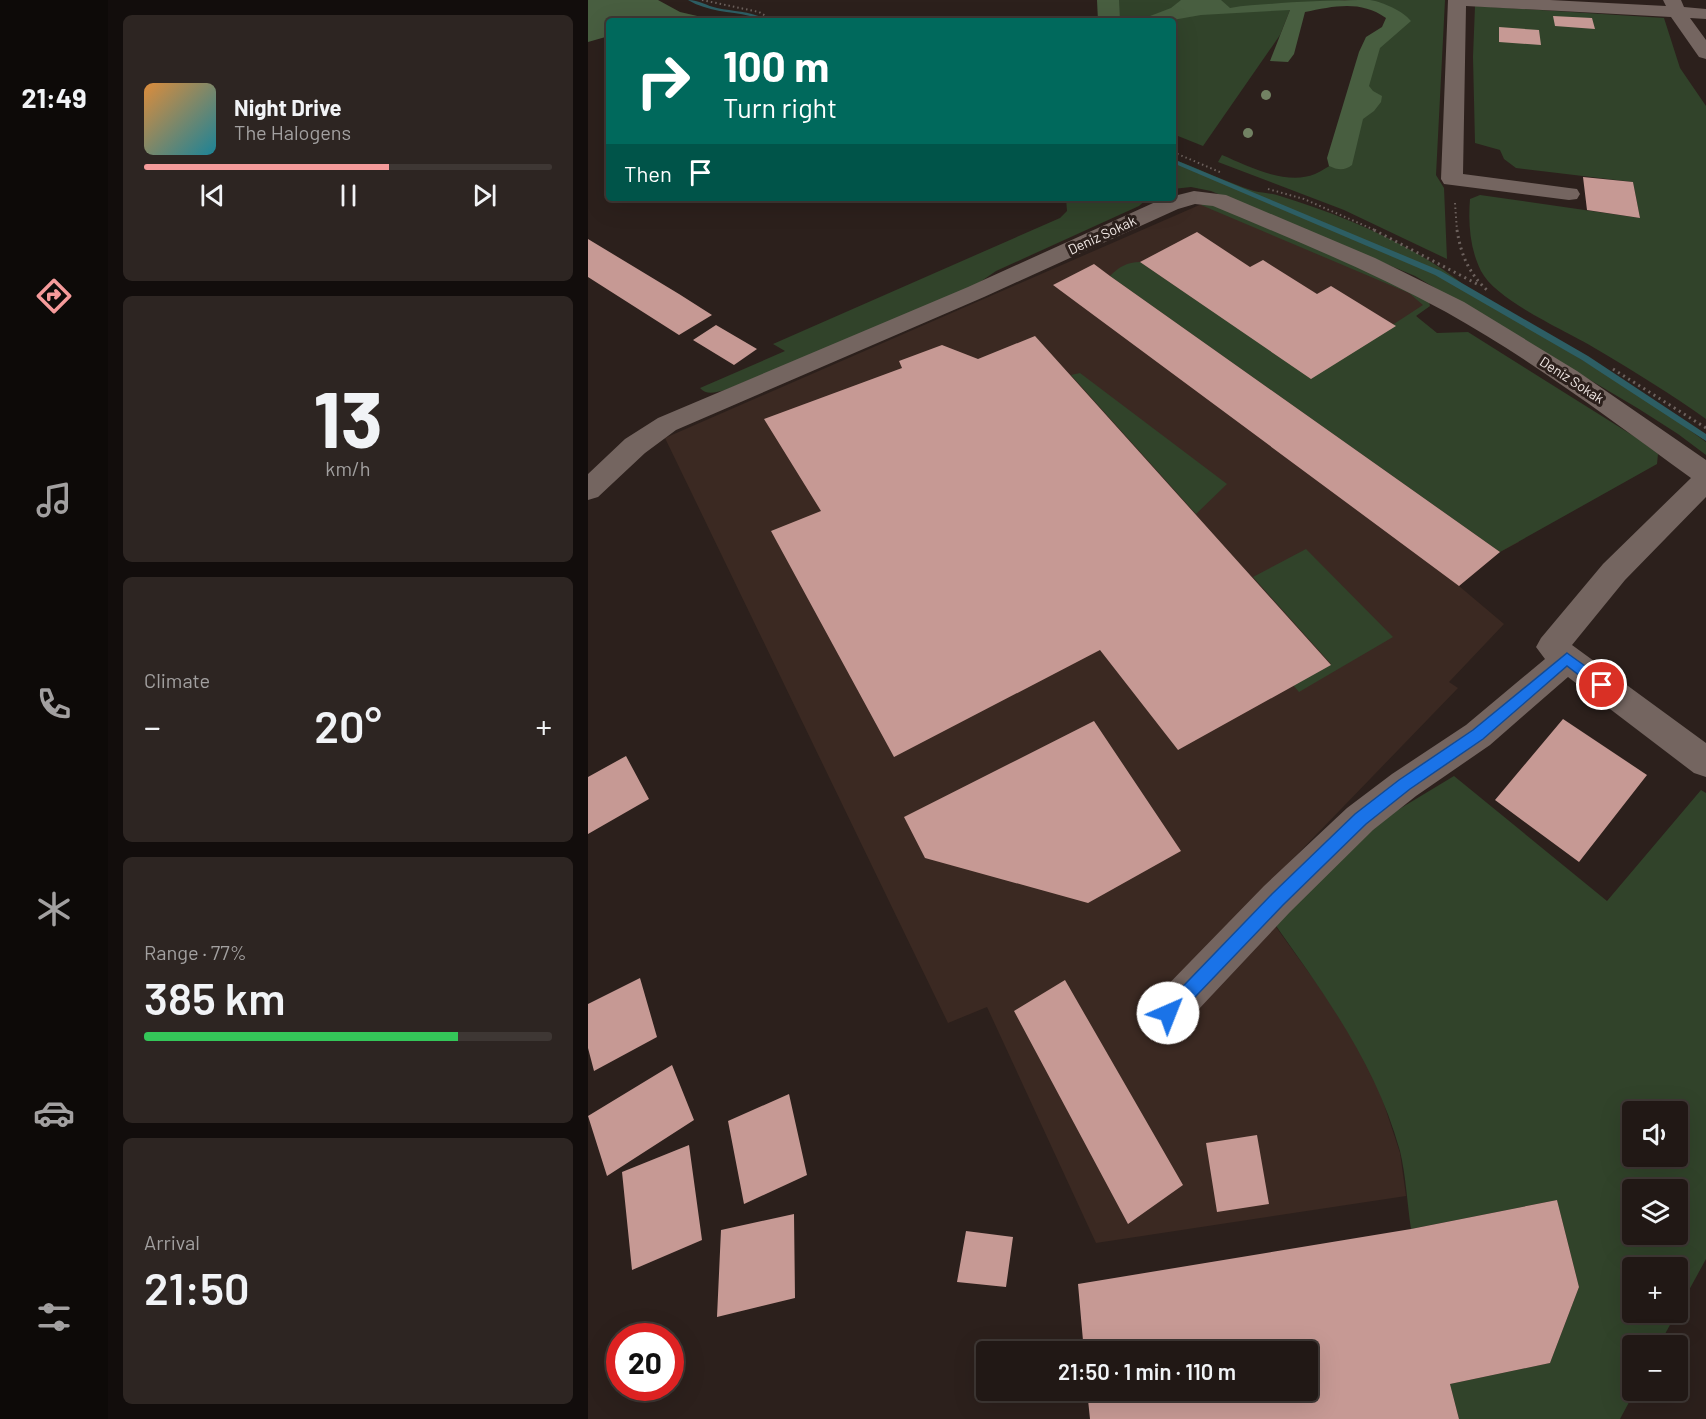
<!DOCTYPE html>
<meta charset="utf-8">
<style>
body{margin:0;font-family:Barlow,sans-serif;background:#2d2522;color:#f1f3f6;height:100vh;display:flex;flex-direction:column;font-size:22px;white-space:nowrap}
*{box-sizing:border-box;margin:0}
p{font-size:20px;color:#a2a0a0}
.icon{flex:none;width:33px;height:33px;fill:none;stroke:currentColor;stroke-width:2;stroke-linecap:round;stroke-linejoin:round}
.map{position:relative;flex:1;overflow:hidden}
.drawer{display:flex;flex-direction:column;gap:15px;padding:15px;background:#120d0c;width:480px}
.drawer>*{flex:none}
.banner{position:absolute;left:18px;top:18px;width:570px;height:183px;border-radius:6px;box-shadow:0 6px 24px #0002,0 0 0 2px #3e3734;background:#00695c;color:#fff;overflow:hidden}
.tools{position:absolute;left:1034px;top:1101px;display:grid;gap:12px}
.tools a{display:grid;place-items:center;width:66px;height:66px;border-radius:6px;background:#211815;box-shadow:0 6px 24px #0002,0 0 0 2px #3e3734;font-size:30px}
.speed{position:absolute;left:18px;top:1323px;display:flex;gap:12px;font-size:30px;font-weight:700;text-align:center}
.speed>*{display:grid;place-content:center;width:78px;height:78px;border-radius:50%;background:#211815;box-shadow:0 6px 24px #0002,0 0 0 2px #3e3734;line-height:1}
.speed .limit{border:9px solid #d22;background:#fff;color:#111}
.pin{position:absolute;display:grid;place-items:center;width:51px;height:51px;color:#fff;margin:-26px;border:3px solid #fff;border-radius:50%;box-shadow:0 2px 6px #0007}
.me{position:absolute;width:66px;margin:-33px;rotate:44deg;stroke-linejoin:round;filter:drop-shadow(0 0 4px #0008)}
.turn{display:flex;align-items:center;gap:21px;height:126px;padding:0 18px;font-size:27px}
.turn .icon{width:78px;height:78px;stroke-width:2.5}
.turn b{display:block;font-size:42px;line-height:51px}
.then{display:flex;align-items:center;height:57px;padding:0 18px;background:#0003;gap:12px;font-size:22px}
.big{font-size:45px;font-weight:600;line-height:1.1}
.drawer .widget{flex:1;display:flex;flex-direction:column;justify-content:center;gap:9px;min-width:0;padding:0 21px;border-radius:9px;background:#2d2522}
.drawer .dial{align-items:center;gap:0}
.dial b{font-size:78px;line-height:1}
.song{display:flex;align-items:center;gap:18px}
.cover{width:72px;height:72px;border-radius:9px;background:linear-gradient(135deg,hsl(30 70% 55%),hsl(190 70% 35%))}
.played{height:6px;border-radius:3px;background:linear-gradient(90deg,#f59b9b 60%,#3e3734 60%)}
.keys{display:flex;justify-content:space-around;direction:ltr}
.heat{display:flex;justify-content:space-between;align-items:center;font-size:33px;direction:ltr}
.charge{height:9px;border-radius:4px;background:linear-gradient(90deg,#34c759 77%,#3e3734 0)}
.trip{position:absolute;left:388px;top:1341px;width:342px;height:60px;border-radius:6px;background:#211815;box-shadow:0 6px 24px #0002,0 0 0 2px #3e3734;font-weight:600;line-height:60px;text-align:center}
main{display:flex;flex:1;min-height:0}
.menu{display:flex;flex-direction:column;width:108px;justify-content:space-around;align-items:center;background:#0d0a08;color:#a2a0a0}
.menu .icon{width:42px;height:42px}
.menu .on{color:#f59b9b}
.menu b{font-size:27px;color:#f1f3f6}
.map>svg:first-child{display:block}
.built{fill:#3b2922}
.green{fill:#31432a;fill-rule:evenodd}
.forest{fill:#485e40}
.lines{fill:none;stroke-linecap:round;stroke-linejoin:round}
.stream{fill:#2d5e64;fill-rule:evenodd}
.building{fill:#c69994}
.path-far1{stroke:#6c615d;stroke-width:2;stroke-dasharray:1.5 3;stroke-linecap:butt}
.path{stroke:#6c615d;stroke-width:3;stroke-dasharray:2 4;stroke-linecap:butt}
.minor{fill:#746560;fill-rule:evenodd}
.tree{fill:#728263}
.route{fill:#1a73e8;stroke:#114b97;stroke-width:1.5}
.labels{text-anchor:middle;stroke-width:6;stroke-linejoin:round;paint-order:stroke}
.far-street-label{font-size:14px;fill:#f2e9e6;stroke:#2c201c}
</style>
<main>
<nav class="menu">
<b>21:49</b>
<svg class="icon on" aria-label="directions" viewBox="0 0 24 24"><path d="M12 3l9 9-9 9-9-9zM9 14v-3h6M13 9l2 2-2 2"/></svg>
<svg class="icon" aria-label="music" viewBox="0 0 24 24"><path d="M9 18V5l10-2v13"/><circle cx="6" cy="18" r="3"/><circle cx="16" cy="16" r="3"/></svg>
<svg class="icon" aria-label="phone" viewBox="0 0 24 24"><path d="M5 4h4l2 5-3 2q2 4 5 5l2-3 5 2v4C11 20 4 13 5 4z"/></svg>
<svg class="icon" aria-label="climate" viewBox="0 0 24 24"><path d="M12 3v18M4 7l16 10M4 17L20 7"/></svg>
<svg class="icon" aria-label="car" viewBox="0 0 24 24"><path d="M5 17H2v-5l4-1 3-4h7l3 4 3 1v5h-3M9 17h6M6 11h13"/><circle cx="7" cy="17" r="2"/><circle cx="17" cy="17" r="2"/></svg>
<svg class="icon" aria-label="filters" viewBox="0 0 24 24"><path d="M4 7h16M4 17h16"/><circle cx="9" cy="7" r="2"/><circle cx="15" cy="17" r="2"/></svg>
</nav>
<section class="drawer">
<div class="widget">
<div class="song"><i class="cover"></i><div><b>Night Drive</b><p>The Halogens</p></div></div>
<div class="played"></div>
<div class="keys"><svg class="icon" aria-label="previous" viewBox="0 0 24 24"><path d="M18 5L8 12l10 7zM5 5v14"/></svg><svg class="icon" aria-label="pause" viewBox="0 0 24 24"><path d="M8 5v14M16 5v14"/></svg><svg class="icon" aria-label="next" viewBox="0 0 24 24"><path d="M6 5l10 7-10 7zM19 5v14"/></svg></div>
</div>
<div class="widget dial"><b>13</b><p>km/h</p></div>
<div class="widget"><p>Climate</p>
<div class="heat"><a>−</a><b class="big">20°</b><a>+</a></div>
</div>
<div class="widget"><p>Range · 77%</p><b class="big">385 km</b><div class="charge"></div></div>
<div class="widget"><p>Arrival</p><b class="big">21:50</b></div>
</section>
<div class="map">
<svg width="1118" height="1419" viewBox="0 0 1118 1419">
<rect width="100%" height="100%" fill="#2c201c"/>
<path class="built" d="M616,203L825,289L842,306L828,315L931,542L912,552L871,586L916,624L861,682L870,688L667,898L748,1010L774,1055L792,1092L812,1153L818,1196L508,1243L399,1007L360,1023L77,438Z"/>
<path class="green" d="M517,0H857L848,175L856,188L859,259L756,210L630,162L634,155C660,166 698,186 727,174C734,171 740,166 748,163L781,49L807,18L782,4L757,0L702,10L692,35L615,146L585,134V21H518Z
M887,6L1076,18L1092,68L1118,106V419C1083,394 1047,372 1010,350C980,331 909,302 893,271C882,249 880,224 882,199L892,195L1052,218L1045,182L928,168L916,159L912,150L887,143L885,57Z
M585,159C612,169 638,182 666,191C674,193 684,193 692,196C758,216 839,250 890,297C966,344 1047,388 1118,442V455L1090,434L1051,409L827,276L623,191L603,187L585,189Z
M478,198H560L551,206L408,271L379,291L137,390C128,392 119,396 112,388L197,351L185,344L472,218L479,211Z
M616,203L636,209L825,289L841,302L842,306L828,316L849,333L880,332L1052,440L1070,454L1069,464L912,552L522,276C531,267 539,262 552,262L723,378L835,305L821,293L613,205Z
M492,373L639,484L608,514L483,375Z
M718,549L805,637L711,692L705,685L743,664L665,577Z
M866,776L1019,901L1113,790L1118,793V1259L1071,1345L1044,1346V1390L1047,1391L1032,1419H871L862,1384L962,1363L991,1287L969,1200L823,1229C819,1203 818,1176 812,1151C788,1064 737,995 686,923L783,831L808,811ZM1044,1112H1089V1156H1044ZM1044,1190H1089V1234H1044ZM1044,1268H1089V1312H1044Z"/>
<path class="forest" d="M0,0H70L92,12L131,21H99L90,19L21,21V36L0,42Z
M509,0H531L532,21H510Z
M593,0H633L642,8C659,5 675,5 693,3C721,1 753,0 782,0C795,2 815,11 823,21L792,48L781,86L785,91L794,96L793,102L786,111L775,119L764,165C756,171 750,170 741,166L739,158L771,52L778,37L794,27L798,18C773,0 746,6 717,12L706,54L700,62L682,61L702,10L613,15L579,21H549L583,8Z"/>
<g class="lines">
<path class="stream" d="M100,0C111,0 119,6 129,8C147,12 165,11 181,21C173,21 169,18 162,16C141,11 120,12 100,0Z
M585,159L853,271L1000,356L1118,434V441L994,360L847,275L585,163Z"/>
</g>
<path class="building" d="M965,16L1004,18L1007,29L967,26Z
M911,27L951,30L953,45L911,42Z
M995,177L1045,182L1052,218L999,210Z
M609,232L662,267L675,260L729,294L743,286L808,326L723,379L552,262Z
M0,239L91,294L124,315L91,335L0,277Z
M506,264L522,276L912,552L871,586L465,285Z
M128,325L169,349L146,365L105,340Z
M447,336L743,665L590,750L512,650L306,757L183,531L233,511L176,419L314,368L311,361L354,345L390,359Z
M975,719L1059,775L991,862L907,800Z
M506,721L593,851L500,903L337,858L316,817Z
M38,756L61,799L0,834V777Z
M52,978L69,1037L6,1071L0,1048V1004Z
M477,980L595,1185L540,1224L426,1011Z
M84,1065L106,1120L19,1176L0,1116Z
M201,1094L219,1175L156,1204L140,1121Z
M669,1135L681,1204L629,1212L618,1143Z
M101,1145L114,1240L44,1270L34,1172Z
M969,1200L991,1287L962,1363L862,1384L871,1419H502L499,1390H720V1352H496L490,1284L823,1229Z
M206,1214L207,1298L129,1317L133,1230Z
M378,1231L425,1237L418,1287L369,1282Z"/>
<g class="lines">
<path class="path-far1" d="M114,0L171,12L186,21
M585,152L634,173
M680,189L716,199L789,231
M867,203L869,231"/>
<path class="path" d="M786,230L891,285
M869,230C873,255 881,274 900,291
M1025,369L1118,428"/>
<path class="minor" d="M860,0H962L1078,6L1075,0H1093L1096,7L1118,9V19L1102,18L1118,40V59L1111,57L1083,17L878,6L875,174L981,188L989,189L992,194L989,199L981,200L864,185L856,184L853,179Z
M606,191L638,195L787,258L876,302L989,371L1118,460V497L1037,580L984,645L1118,743V777L1106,773L980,677L902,745L828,796L785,830L702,912L594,1027L580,1033L566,1027L560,1013L566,999L676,886L759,808L804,774L878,725L957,659L948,647L953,638L1015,564L1103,478C1023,420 944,360 858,312C783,271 704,239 625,206L607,204L590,209L396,297L88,430L57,453L10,497L0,500V474L37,439L70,418L380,287L574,199Z"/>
</g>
<g class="tree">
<circle cx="678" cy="95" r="5"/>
<circle cx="660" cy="133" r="5"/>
</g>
<path class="route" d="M979,653L1018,681L1020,685L1018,689H1009L979,666L895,739L822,789L778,824L695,905L586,1019L580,1021L575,1019L572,1013L575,1007L684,894L767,814L811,780L885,730Z"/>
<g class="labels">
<g class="far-street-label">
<text transform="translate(514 235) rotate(-25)" y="5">Deniz Sokak</text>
<text transform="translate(984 380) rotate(33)" y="5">Deniz Sokak</text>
</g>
</g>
</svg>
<div class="tools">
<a><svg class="icon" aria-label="sound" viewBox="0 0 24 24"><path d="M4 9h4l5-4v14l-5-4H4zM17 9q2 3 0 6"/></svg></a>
<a><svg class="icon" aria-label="layers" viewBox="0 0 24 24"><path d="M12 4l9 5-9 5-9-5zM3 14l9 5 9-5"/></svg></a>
<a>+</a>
<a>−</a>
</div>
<div class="speed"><div class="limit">20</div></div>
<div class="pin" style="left:1014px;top:685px;background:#d93025"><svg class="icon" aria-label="arrive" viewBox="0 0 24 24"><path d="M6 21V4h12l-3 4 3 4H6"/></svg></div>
<svg class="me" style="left:580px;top:1013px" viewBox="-20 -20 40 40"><circle r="19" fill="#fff"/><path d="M0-13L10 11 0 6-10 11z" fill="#1a73e8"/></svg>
<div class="trip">21:50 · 1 min · 110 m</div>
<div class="banner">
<div class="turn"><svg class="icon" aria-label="right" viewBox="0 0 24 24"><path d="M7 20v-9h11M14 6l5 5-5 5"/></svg><div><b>100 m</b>Turn right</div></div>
<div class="then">Then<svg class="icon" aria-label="arrive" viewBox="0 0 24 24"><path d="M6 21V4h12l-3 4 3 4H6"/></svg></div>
</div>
</div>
</main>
